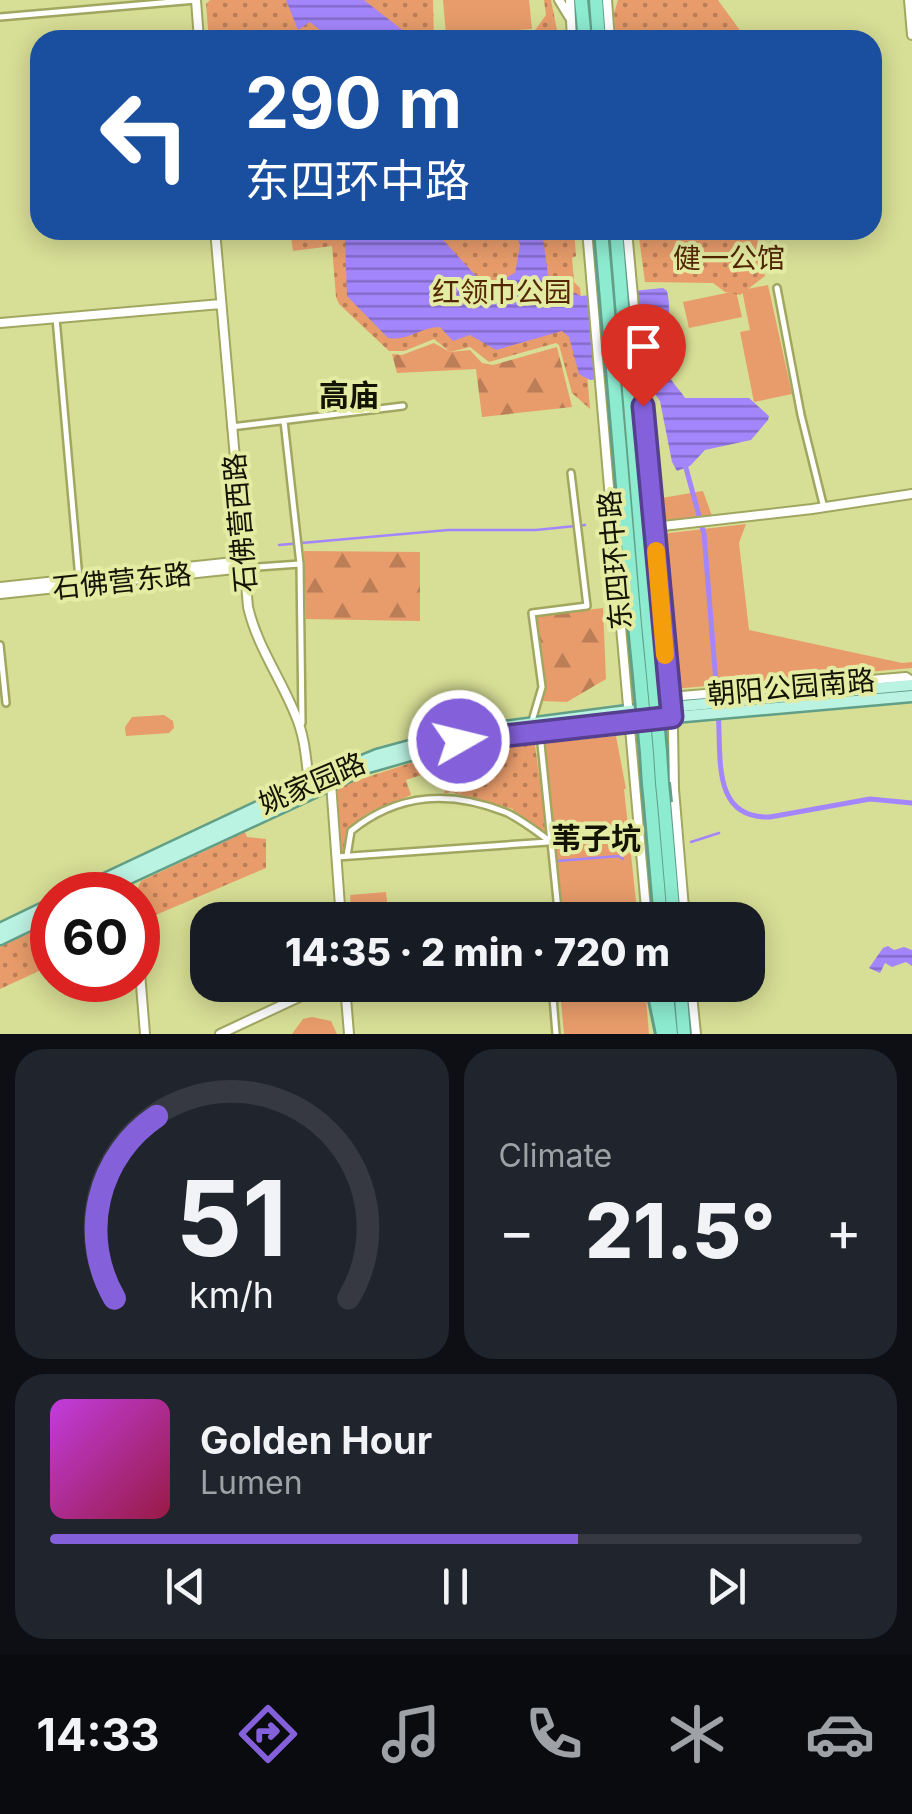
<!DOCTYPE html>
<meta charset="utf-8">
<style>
body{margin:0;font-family:Inter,"Noto Sans SC",sans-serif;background:#20242c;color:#f1f3f6;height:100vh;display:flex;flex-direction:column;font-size:38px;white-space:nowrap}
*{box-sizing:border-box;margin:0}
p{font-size:32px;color:#9ea1a6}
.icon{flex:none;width:55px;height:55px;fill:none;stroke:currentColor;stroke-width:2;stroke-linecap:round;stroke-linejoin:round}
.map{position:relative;height:1034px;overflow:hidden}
.side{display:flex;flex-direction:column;gap:15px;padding:15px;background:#0d0f14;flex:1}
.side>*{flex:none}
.hud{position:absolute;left:30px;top:30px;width:852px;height:210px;border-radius:30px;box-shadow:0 5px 25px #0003;background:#1a4fa0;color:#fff;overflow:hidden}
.speed{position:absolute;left:30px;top:872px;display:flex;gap:20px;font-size:50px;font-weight:700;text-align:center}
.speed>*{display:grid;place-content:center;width:130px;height:130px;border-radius:50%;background:#171b24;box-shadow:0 5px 25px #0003;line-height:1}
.speed .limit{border:15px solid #d22;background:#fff;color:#111}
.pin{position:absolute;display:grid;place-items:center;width:85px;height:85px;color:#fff;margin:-102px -42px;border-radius:50% 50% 50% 0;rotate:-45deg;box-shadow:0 0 10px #0007}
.pin .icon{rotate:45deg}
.me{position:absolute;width:110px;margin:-55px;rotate:82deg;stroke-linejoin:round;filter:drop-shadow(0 0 8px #0008)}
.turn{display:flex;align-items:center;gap:35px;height:210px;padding:0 50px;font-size:45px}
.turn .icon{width:130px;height:130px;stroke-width:2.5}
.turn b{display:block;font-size:70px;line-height:85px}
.big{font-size:75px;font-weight:800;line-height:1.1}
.side .tile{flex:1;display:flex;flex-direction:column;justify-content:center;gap:15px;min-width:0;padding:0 35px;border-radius:30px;background:#20242c}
.side .dial{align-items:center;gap:0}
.dial svg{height:260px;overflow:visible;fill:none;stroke:#363941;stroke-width:7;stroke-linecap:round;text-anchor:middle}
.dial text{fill:#f1f3f6;stroke:none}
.song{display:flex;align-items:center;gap:30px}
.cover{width:120px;height:120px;border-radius:15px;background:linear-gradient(135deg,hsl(290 70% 55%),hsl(340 70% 35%))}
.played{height:10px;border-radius:5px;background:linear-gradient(90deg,#8461db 65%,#363941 65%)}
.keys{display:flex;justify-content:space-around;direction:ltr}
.heat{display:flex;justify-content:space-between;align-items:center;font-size:55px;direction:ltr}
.side .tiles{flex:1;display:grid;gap:15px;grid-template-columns:1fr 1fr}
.tile:last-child{grid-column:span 2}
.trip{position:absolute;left:190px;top:902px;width:575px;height:100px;border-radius:30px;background:#171b24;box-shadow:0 5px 25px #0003;font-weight:800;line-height:100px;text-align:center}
.dock{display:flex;height:160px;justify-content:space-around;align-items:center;background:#090b0e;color:#9ea1a6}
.dock .icon{width:70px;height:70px}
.dock .current{color:#8461db}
.dock b{font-size:45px;color:#f1f3f6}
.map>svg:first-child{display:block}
.green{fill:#e89c6b}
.forest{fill:url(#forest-firs)}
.park{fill:url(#park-dots)}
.water{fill:url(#water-rules)}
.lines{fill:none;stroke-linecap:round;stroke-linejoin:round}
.stream{stroke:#a486fc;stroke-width:2.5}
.canal{stroke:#a486fc;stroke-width:5}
.street-casing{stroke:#a1a760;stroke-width:10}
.secondary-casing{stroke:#a1a760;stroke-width:12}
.primary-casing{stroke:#629f87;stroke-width:15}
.highway-casing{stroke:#629f87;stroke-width:18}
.street{stroke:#fff;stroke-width:5}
.secondary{stroke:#fff;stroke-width:8}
.primary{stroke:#bbf3e3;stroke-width:10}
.highway{stroke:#8debd0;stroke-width:12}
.highway-bridge-casing{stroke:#629f87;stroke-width:18;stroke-linecap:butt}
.highway-bridge{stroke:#8debd0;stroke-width:12}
.route-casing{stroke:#563f8e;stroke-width:25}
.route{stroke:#8461db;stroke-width:18}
.slow{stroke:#f59e0b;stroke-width:18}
.labels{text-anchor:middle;stroke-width:8;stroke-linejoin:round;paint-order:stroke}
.park-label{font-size:28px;fill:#532703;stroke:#e4eba2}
.street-label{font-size:28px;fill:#121300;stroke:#e4eba2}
.neighbourhood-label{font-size:30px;font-weight:bold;fill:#121300;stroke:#e4eba2}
</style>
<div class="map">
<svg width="912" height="1034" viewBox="0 0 912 1034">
<defs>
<pattern id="forest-firs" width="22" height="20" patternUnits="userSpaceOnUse" patternTransform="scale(2.5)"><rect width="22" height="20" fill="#e89c6b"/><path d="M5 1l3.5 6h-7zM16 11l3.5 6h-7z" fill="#bb7e56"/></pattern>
<pattern id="park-dots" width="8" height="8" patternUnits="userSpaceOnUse" patternTransform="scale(2.5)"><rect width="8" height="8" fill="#e89c6b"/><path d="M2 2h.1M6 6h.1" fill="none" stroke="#bb7e56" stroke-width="1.8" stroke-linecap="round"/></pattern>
<pattern id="water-rules" width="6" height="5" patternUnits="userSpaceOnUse" patternTransform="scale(2.5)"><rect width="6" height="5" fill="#a486fc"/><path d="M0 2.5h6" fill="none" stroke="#846cca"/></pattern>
</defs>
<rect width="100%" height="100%" fill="#d7de95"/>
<path class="green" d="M443,0H529L532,29L446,35Z
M768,285L792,394L754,402L740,332L750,330L742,290Z
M736,291L742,317L689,328L683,302Z
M703,491L712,516L666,520L657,515L656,499Z
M746,524L739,543L749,630L902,663L912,662V668L673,689L671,638L666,631L661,534Z
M164,715L173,721L174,728L169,733L126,736L125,727L132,717Z
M616,736L626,789H624L638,920H564L543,746L547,743Z
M386,892L389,920H352L350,895Z
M563,985H645L649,1034H564L560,990Z
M312,1017L331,1021L337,1034H292L303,1019Z"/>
<path class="forest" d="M434,343L450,352L470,350L482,363L493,365L557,347L572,407L482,417L476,369L397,373L392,354L402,355Z
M304,551L420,552V621L306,619Z
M603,608L606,679L567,702L542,701L546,690L537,616Z"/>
<path class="park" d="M210,0H433L434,40H209L206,4Z
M544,0H551L559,40H528L546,15Z
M618,0H718L747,40H616L614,13Z
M290,230H574L576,256L572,258L574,282L580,288L590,409L572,393L559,345L556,343L489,362L470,347L450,352L434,339L404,351H389L339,304L336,297L332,246L293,251Z
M638,230H757L759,260L765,276L740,295L725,292L713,283L645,282Z
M534,737L547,835L512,812L513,809L451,792L444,794L450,772H430L406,780L411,795L368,813L346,831L344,853L341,854L337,787L438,754Z
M245,832L247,837L266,839V868L144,920L138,888L141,881Z
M52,922V965L0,989V947Z"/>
<path class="water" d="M286,0H364L415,40H332L310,22L298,30Z
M304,230H441L443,240L477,277L497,282L515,273L520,245L514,230H542L548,275L559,286L581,296L663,288L667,291C674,320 661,355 670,377C673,384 681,391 685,398H749L769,416L768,420L751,440L705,450L690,466L677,471L672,462L660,401L641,374L590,380L579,374L569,337L562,331L496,350L470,335L453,341L440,327C421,327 409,341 388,338L347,296L345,238L337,234L310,236Z
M888,946L894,950L904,947L912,950V966L906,962L892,967L885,963L880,973L869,968L883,948Z"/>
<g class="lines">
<path class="stream" d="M279,545L448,530H536L585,525
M691,842L719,833
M557,861L619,856L623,859"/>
<path class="canal" d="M686,468L704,534L717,695
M718,711C722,755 710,819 770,817L870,799L912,803"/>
<defs>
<path id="street" d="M0,17L196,0
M777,288L801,415L824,508
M56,318L79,579
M284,421L300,564L302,723
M231,427L403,406
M244,568L300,564
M0,645L6,703
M532,721L542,687L532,613L587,606L571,473
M540,734L559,920
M347,856L351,831C398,793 449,790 505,812C521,819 537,832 551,842
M337,857L548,842
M552,985L556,1034"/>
<path id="secondary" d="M196,0L199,40
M559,0L570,18
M570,0L572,40
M607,0L610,40
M909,0L912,35
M215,230L248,607C257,646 280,677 295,714C305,736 306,759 309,783
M587,230L613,534
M627,230L653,519
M0,323L221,304
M654,527L812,509L912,494
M656,543L673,728L674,789L685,920
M614,548L647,920
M0,587L243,561
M0,594L244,568
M670,697L906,677L912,681
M331,783L341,920
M126,879L130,895
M138,948L145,1034
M345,985L349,1034
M691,985L696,1034
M220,1034L325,985"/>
<path id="primary" d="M71,895L309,783L377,755L458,733L628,711L912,685
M92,895L368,767L459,741L629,721L912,696
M0,929L52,904
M0,939L52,914"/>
<path id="highway" d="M581,0L585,40
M596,0L599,40
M601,230L635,625
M616,230L648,624
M645,510L656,546
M615,551L620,512
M650,644L653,676
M637,646L640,676
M660,752L662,783
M647,753L649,784
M664,803L674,920
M651,804L661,920
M666,985L671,1034
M680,985L684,1034
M656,1000L663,1034"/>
</defs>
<use href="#street" class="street-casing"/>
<use href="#secondary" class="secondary-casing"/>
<use href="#primary" class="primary-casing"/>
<use href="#highway" class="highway-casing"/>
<use href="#street" class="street"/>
<use href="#secondary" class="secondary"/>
<use href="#primary" class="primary"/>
<use href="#highway" class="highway"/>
<defs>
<path id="highway-bridge" d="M648,624L650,644
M635,625L637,646
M640,676L647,753
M653,676L660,752
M662,783L664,803
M649,784L651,804"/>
</defs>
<use href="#highway-bridge" class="highway-bridge-casing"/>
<use href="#highway-bridge" class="highway-bridge"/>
</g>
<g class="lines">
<defs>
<path id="route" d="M459,741L672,717L643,406"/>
</defs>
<use href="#route" class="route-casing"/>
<use href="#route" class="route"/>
<path class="slow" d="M656,551L665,655"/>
</g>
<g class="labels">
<g class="park-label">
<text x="729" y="268">健一公馆</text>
<text x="502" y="302">红领巾公园</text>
</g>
<g class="street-label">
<text transform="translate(240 523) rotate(-95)" y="10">石佛营西路</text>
<text transform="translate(615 560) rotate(-95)" y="10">东四环中路</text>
<text transform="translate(122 581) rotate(-6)" y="10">石佛营东路</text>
<text transform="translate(791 687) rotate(-5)" y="10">朝阳公园南路</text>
<text transform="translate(312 783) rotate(-23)" y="10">姚家园路</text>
</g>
<g class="neighbourhood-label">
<text x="349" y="406">高庙</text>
<text x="596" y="849">苇子坑</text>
</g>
</g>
</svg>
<div class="speed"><div class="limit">60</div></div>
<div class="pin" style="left:643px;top:406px;background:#d93025"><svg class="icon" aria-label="arrive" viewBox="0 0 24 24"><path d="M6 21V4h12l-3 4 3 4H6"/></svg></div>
<svg class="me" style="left:459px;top:741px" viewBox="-20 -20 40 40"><circle r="17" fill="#8461db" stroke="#fff" stroke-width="3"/><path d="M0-11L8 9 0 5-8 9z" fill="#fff"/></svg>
<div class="trip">14:35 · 2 min · 720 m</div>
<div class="hud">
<div class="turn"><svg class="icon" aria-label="left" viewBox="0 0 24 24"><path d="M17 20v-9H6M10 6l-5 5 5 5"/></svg><div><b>290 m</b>东四环中路</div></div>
</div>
</div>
<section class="side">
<div class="tiles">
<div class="tile dial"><svg viewBox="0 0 100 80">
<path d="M14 69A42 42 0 1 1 86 69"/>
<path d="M14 69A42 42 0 0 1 27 13" stroke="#8461db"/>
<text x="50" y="56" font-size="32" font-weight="700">51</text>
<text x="50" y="72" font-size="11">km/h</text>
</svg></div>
<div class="tile"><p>Climate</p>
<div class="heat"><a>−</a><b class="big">21.5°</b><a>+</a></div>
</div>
<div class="tile">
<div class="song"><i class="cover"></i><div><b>Golden Hour</b><p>Lumen</p></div></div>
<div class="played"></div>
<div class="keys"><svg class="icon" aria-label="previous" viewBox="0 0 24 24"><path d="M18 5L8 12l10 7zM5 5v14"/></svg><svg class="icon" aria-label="pause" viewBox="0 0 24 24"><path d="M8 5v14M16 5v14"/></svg><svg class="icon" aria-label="next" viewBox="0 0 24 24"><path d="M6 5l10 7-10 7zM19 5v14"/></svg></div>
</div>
</div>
</section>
<nav class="dock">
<b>14:33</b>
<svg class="icon current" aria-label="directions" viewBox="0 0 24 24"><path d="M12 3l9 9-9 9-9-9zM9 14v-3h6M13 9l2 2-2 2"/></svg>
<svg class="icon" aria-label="music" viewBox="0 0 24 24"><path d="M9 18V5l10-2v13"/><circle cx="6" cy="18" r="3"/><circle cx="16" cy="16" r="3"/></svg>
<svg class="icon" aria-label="phone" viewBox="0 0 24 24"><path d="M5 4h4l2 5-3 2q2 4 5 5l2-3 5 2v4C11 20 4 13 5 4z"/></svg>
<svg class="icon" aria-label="climate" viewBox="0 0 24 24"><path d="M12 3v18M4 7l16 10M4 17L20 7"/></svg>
<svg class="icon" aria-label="car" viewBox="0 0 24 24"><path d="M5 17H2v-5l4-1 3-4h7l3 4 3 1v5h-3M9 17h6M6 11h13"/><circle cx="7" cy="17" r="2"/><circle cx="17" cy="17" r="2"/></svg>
</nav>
